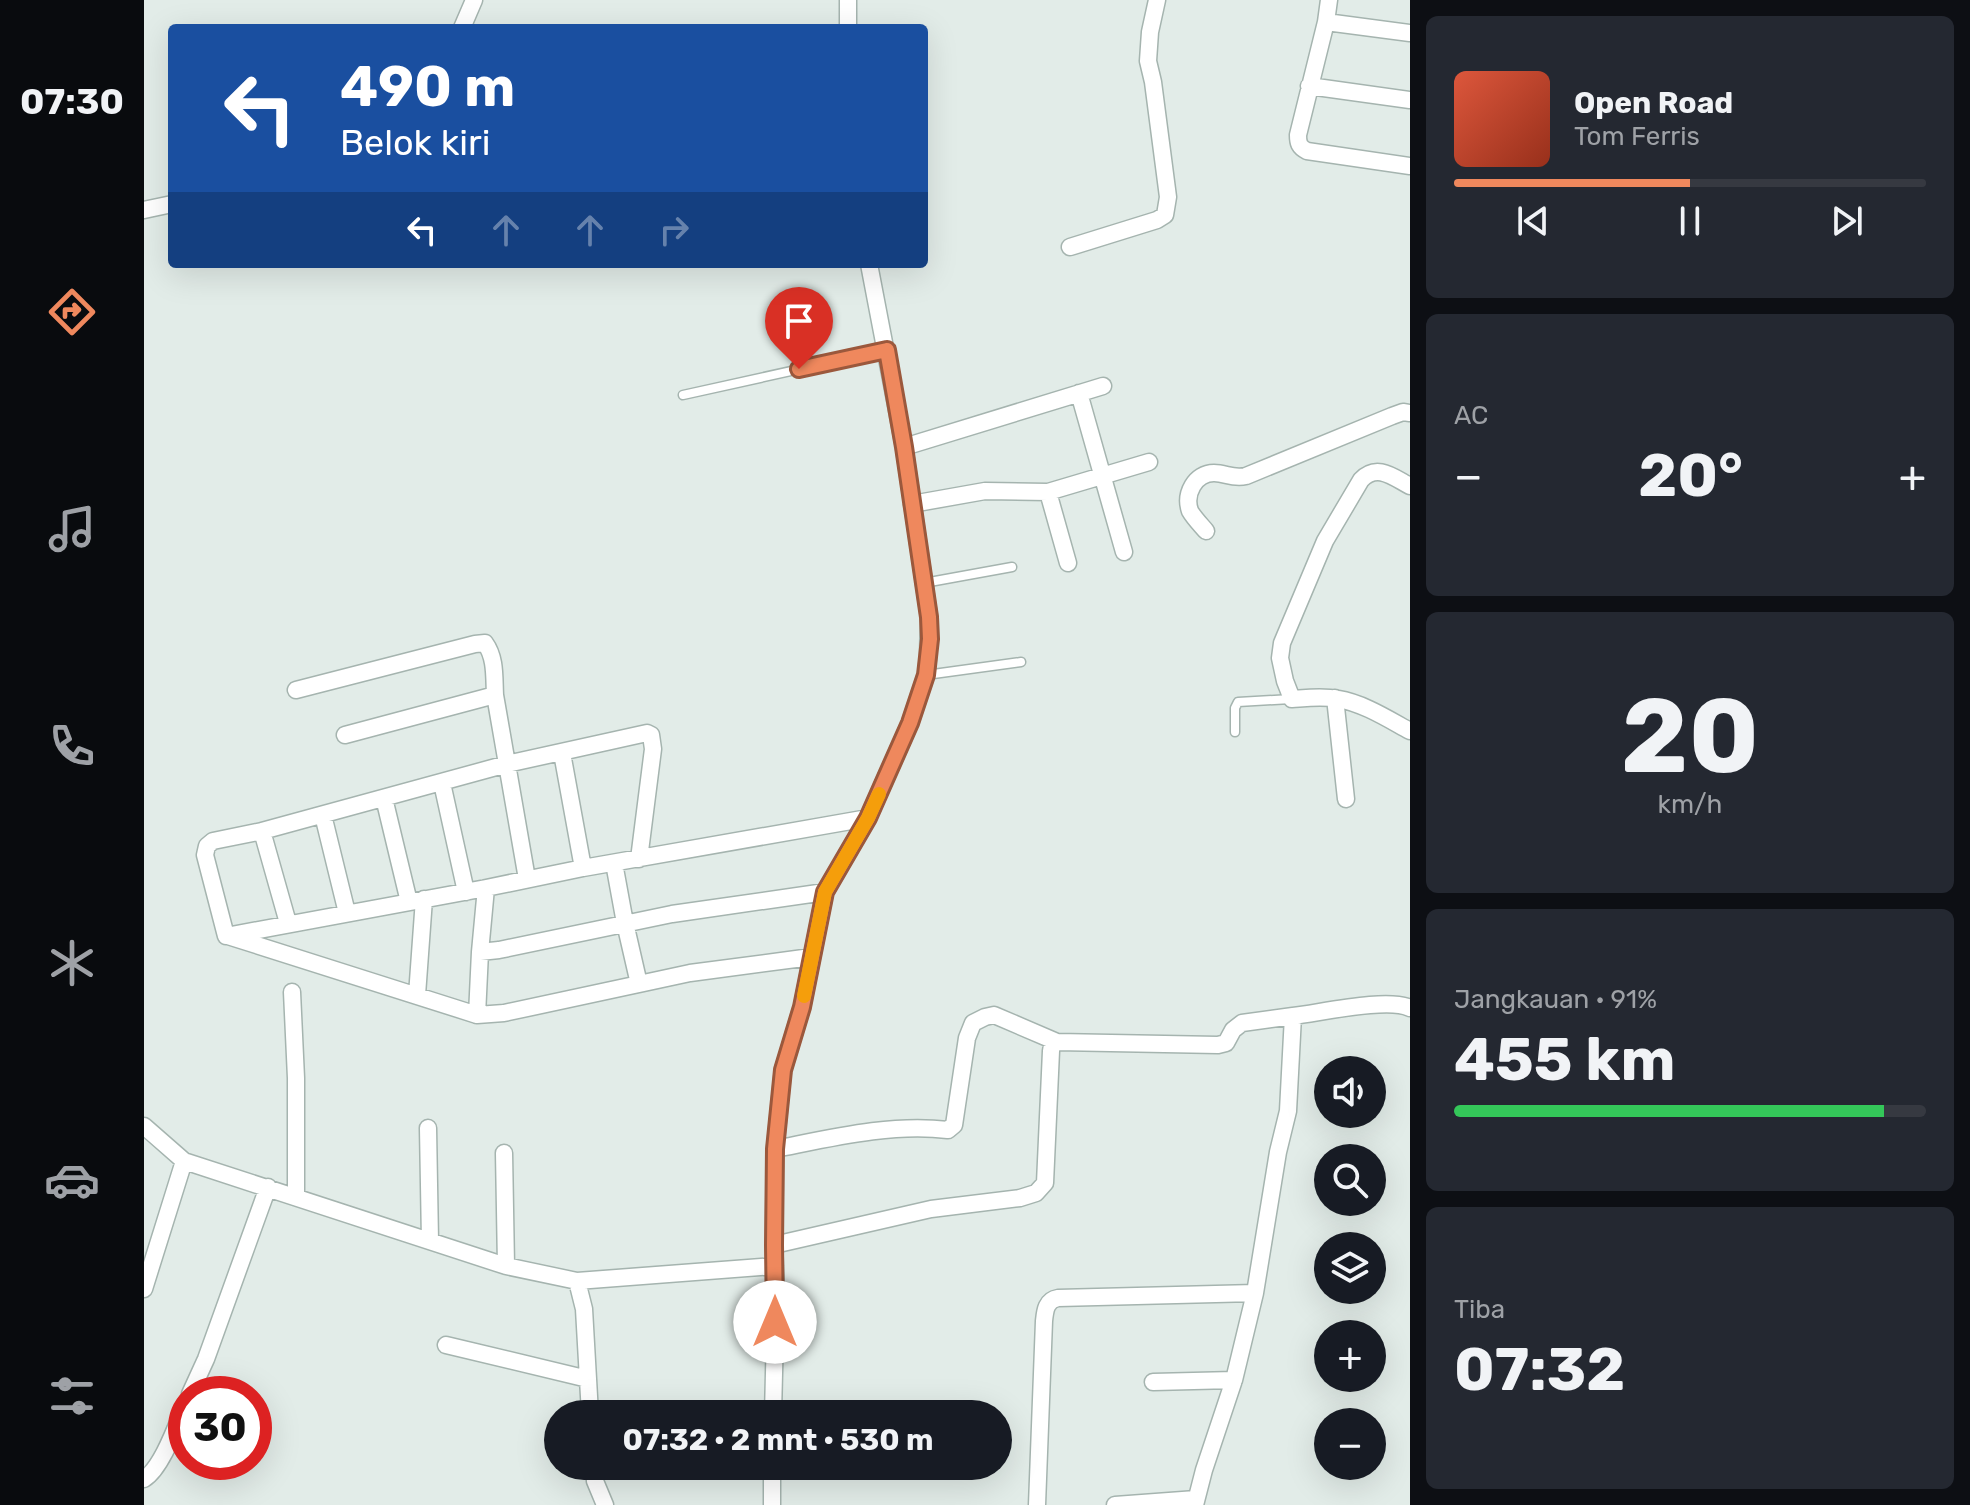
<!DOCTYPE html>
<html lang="id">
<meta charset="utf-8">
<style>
body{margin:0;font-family:Rubik,sans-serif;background:#242831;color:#f1f3f6;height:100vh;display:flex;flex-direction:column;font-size:30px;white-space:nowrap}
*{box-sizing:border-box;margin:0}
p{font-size:26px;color:#9ea1a6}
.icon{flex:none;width:44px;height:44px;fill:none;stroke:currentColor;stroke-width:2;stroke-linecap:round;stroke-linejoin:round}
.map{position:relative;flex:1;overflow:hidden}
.sheet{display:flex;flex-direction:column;gap:16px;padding:16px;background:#0d0f14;width:560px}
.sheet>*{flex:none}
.hud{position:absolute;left:24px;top:24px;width:760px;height:244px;border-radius:8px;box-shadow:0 8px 32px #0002;background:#1a4fa0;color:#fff;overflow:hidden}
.controls{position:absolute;left:1170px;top:1056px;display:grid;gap:16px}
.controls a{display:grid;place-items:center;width:72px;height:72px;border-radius:50%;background:#171b24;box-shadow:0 8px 32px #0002;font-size:40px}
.speed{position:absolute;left:24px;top:1376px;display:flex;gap:16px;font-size:40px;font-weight:700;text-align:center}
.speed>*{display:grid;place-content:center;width:104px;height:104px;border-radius:50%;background:#171b24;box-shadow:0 8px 32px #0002;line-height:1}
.speed .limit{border:12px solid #d22;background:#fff;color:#111}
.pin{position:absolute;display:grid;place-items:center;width:68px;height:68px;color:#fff;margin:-82px -34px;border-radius:50% 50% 50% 0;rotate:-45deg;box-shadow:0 0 8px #0007}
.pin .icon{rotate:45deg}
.me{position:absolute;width:88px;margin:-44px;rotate:0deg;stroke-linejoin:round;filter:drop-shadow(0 0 6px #0008)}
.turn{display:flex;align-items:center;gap:28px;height:168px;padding:0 40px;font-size:36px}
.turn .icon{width:104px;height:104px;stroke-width:2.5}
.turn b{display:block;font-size:56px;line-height:68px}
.lanes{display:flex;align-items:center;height:76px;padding:0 40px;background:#0003;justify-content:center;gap:40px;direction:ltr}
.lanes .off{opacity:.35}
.big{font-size:60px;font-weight:700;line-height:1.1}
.sheet .tile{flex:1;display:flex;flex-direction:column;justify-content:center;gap:12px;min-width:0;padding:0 28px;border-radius:12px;background:#242831}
.sheet .dial{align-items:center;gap:0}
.dial b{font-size:104px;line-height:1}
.song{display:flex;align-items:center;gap:24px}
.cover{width:96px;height:96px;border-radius:12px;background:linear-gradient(135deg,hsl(10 70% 55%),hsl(10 70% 35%))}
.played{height:8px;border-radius:4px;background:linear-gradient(90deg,#ef885d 50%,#363941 50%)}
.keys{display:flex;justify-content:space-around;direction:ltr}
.heat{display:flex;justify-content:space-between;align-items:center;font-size:44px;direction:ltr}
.charge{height:12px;border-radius:6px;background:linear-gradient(90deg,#34c759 91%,#363941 0)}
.trip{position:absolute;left:400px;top:1400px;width:468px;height:80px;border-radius:40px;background:#171b24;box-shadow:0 8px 32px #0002;font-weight:700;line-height:80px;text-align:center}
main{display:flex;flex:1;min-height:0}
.tabs{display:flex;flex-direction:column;width:144px;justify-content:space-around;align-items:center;background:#090b0e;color:#9ea1a6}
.tabs .icon{width:56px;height:56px}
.tabs .selected{color:#ef885d}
.tabs b{font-size:36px;color:#f1f3f6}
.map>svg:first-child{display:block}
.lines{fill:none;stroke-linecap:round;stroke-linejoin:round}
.service-casing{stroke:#a5b4af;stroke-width:11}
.minor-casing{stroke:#a5b4af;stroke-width:19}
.service{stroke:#fff;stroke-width:8}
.minor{stroke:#fff;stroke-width:16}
.route-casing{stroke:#9b583c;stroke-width:20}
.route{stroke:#ef885d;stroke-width:14}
.slow{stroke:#f59e0b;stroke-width:14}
</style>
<main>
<nav class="tabs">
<b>07:30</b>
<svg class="icon selected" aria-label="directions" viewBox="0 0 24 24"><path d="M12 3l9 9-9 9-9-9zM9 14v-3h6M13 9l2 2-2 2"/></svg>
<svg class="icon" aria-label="music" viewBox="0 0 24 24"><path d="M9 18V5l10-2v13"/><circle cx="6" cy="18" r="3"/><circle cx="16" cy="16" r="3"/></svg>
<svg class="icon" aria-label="phone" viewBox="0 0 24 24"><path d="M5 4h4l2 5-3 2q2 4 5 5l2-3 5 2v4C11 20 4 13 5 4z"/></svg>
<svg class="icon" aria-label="climate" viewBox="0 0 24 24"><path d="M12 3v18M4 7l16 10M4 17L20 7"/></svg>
<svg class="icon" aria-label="car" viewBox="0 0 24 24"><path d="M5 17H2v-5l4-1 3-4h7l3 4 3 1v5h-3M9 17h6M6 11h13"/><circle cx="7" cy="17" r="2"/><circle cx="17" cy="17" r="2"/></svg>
<svg class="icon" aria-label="filters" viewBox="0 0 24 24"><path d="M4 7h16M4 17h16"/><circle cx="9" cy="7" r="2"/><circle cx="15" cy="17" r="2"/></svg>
</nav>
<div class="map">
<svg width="1266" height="1505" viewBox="0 0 1266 1505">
<rect width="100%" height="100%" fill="#e2ece8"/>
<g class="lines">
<defs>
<path id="service" d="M539,395L742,350
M780,583L868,567
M782,675L877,662
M1091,732V708L1094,702L1147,699"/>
<path id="minor" d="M704,0V28
M1185,0L1182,22L1154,135C1154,143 1155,147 1163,151L1266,166
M1182,22L1266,33
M318,28L330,0
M1165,86L1266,100
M0,210L28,204
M926,247L1013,220L1021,215L1024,197L1009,82L1004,61L1006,32L1013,0
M935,393L980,552
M760,447L959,386
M1266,486C1249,477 1233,463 1217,480L1181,541L1138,643L1136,658L1141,681L1148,699C1163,698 1179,696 1194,699C1219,703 1244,719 1266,731
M904,492L924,563
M768,504L841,491L904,492L1005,462
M1062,531C1057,525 1050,518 1046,511C1040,494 1051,473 1070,473C1082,473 1088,479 1102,476L1248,416L1259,412L1266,413
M152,690L331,644L341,643C352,658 350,678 351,695
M1191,698L1202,799
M201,735L351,695L383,879
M418,753L439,868
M298,783L322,892
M240,798L265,902
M179,815L203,913
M118,831L144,923
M470,863L481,923L495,984L546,973L667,957
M342,888L336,952L355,950L528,914L681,892
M82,936L61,855L63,846L69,841L118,831L363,764L503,733L507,735L509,749L495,859
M82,936L342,888L439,868L724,818
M84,936L333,1015L360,1013L495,984
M148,992L152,1078V1197
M273,995L280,899
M333,1015L336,952
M0,1126L40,1161L362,1266L433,1281L440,1309L446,1414
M284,1128L286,1241
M631,1149C687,1138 747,1123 804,1130L810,1125L823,1038L829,1023L841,1017L850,1015L913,1042L1074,1045L1082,1043L1089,1030L1098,1023L1149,1016
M360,1153L362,1266
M630,1245L787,1209L876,1198L892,1193L901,1183L907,1051L908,1045L913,1042
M433,1281L631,1266
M0,1289L40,1161
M302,1345L444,1379
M1009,1382L1090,1380
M46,1394L62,1359L124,1187
M629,1414L632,1291L630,1245L631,1149L639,1070L658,1007L681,892L724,818L766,723L782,675L784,658L785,617L760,447L725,264
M450,1466L451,1481L461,1505
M0,1479C18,1468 33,1424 42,1403
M628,1505V1466
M893,1505L900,1321C901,1311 902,1300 914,1298L1111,1293
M971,1505L1052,1499
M1051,1505L1060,1470L1090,1380L1111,1293L1134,1152L1144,1111L1149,1016C1176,1013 1244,997 1266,1008"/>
</defs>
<use href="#service" class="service-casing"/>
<use href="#minor" class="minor-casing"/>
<use href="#service" class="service"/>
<use href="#minor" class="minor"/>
</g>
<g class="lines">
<defs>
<path id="route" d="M631,1322L630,1245L631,1149L639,1070L658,1007L681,892L724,818L766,723L782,675L786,639L785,617L760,447L743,350L655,369"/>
</defs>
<use href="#route" class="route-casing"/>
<use href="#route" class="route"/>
<path class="slow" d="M660,996L681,892L724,818L735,794"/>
</g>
</svg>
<div class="controls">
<a><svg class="icon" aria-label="sound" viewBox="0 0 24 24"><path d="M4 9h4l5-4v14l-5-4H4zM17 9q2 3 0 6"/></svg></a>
<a><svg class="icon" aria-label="search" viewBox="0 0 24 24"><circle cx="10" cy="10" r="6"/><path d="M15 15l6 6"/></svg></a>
<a><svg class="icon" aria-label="layers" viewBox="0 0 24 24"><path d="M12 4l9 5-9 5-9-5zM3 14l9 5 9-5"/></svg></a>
<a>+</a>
<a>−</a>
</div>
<div class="speed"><div class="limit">30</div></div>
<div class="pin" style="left:655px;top:369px;background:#d93025"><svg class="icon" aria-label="arrive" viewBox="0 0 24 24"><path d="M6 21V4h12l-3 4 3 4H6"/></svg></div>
<svg class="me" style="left:631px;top:1322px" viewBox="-20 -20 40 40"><circle r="19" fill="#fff"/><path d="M0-13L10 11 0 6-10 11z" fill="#ef885d"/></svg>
<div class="trip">07:32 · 2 mnt · 530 m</div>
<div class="hud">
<div class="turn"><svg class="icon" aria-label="left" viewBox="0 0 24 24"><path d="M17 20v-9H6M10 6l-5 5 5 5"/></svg><div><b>490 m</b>Belok kiri</div></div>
<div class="lanes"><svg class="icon" aria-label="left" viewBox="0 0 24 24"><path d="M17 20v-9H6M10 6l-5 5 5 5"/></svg><svg class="icon off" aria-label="ahead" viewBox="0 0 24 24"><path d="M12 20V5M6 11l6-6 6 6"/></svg><svg class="icon off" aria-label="ahead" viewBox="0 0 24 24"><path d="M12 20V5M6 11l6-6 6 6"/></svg><svg class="icon off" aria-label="right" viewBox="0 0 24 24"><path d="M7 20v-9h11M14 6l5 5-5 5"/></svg></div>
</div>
</div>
<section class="sheet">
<div class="tile">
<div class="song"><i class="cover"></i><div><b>Open Road</b><p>Tom Ferris</p></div></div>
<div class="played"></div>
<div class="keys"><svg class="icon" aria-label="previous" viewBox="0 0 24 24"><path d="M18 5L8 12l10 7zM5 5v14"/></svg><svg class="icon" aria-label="pause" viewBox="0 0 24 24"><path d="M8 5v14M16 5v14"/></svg><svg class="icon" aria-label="next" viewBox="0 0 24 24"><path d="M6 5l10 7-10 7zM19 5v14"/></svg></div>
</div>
<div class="tile"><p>AC</p>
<div class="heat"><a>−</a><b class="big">20°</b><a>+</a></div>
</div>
<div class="tile dial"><b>20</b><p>km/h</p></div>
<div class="tile"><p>Jangkauan · 91%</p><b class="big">455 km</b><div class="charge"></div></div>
<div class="tile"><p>Tiba</p><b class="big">07:32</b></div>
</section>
</main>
